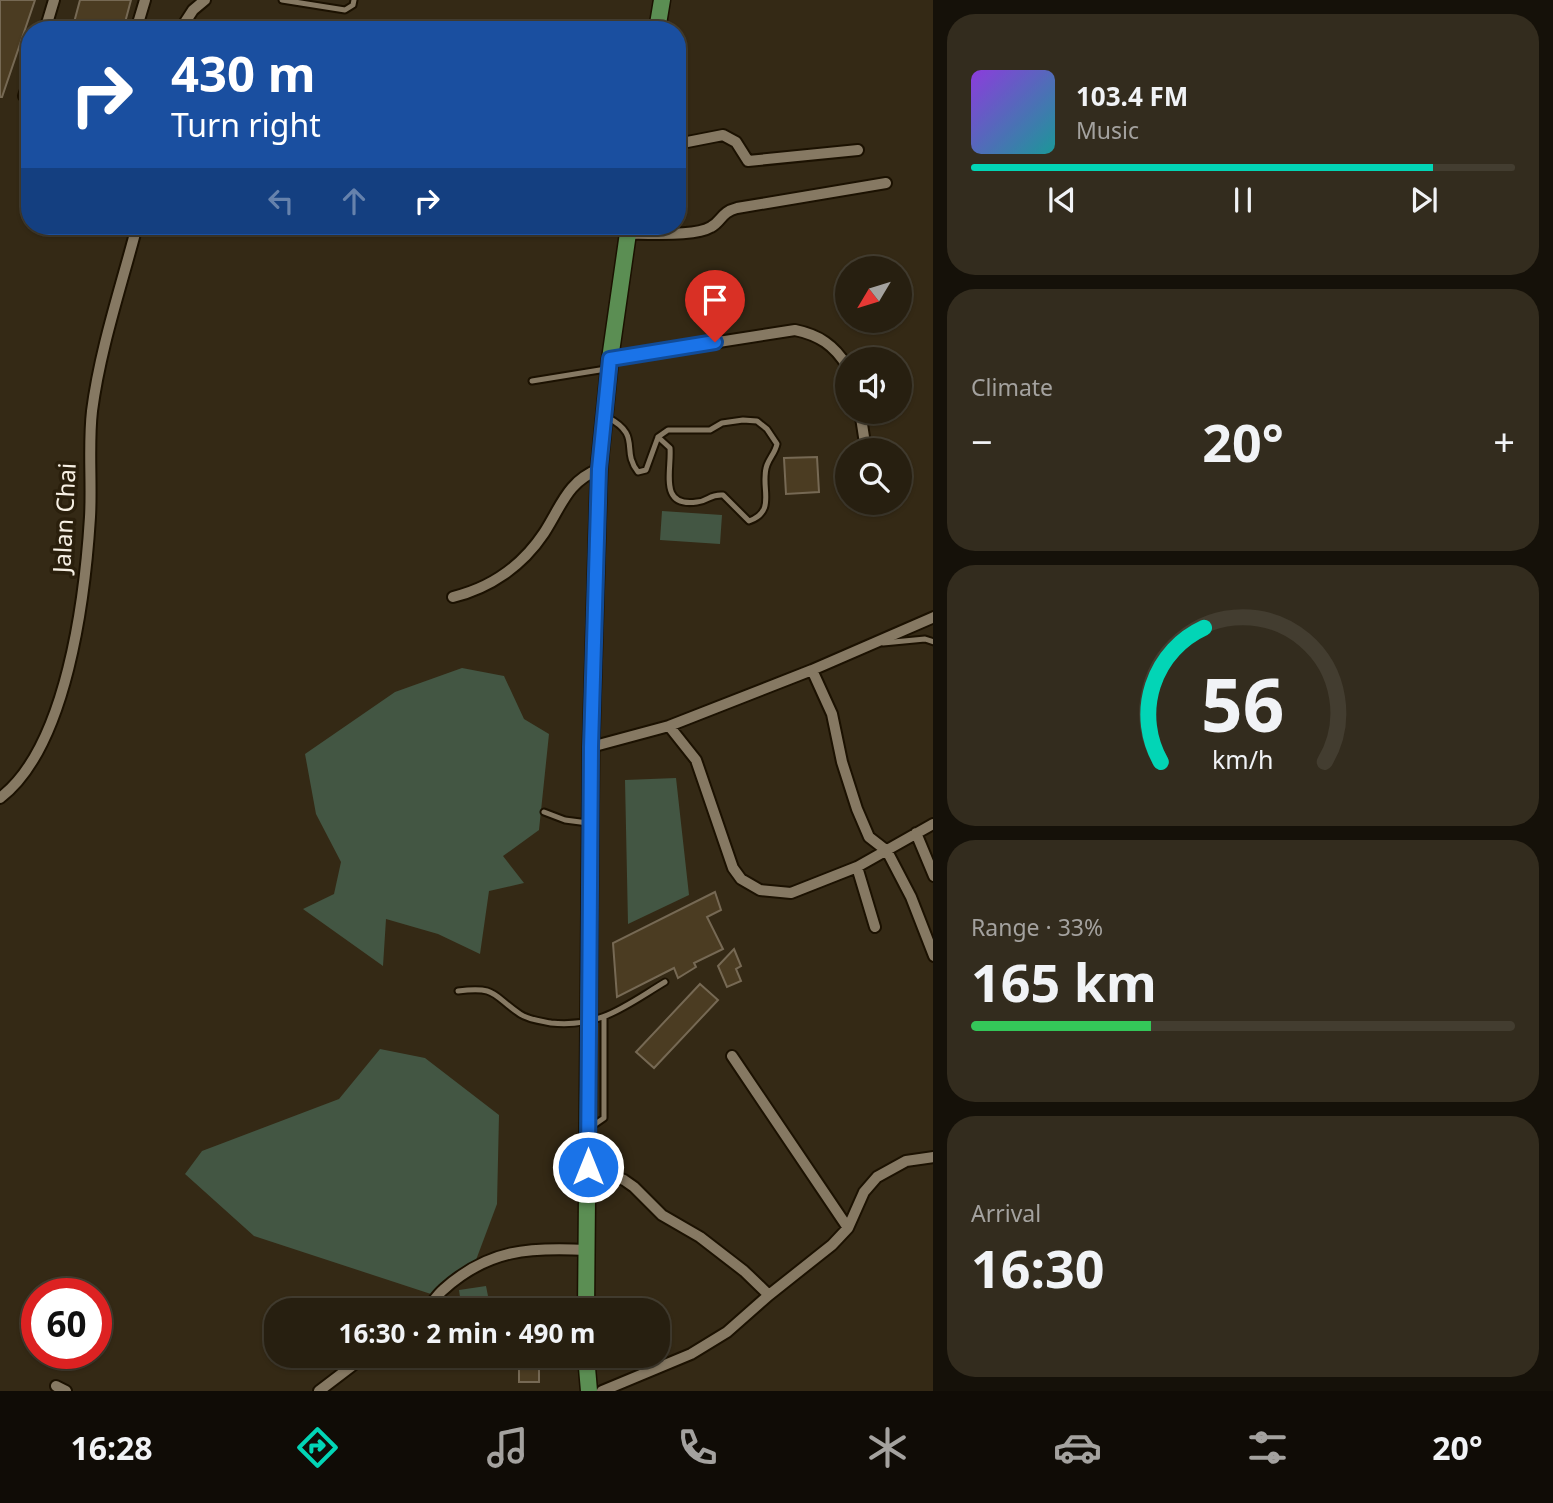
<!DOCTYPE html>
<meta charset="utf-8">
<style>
body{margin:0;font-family:"Noto Sans",sans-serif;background:#332c1e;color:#f1f3f6;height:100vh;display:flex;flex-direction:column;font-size:26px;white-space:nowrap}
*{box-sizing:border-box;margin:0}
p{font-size:23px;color:#a4a29f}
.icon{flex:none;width:38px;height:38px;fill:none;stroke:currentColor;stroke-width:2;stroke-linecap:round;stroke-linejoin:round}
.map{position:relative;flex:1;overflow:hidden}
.side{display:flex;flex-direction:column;gap:14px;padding:14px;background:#151109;width:620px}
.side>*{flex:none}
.hud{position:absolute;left:21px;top:21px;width:665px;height:214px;border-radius:28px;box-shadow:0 2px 5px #0004,0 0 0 2px #433d30;background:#1a4fa0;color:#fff;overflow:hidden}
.needle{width:46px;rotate:232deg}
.fabs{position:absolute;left:835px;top:256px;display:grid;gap:14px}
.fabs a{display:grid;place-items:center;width:77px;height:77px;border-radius:50%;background:#271f10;box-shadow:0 2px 5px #0004,0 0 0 2px #433d30;font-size:35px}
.speed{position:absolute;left:21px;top:1278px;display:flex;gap:14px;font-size:35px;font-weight:700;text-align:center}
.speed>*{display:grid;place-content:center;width:91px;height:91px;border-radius:50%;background:#271f10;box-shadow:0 2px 5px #0004,0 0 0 2px #433d30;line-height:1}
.speed .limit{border:10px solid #d22;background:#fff;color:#111}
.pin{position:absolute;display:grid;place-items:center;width:60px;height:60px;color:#fff;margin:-72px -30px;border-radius:50% 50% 50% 0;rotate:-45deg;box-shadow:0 0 7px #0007}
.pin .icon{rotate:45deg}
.me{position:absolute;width:77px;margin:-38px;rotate:0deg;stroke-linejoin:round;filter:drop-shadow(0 0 5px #0008)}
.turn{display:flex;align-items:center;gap:24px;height:147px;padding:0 35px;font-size:32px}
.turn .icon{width:91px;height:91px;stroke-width:2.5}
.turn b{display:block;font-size:49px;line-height:60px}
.lanes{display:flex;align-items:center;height:66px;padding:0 35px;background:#0003;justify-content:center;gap:35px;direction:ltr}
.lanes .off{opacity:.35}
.big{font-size:52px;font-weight:700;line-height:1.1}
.side .tile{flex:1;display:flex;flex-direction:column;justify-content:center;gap:10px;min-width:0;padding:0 24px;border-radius:28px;background:#332c1e}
.side .dial{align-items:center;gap:0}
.dial svg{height:182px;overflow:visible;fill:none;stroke:#433d30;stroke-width:7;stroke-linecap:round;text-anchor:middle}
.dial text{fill:#f1f3f6;stroke:none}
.song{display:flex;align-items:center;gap:21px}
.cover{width:84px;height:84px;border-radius:10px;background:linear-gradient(135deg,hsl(270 70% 55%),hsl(180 70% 35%))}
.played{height:7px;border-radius:4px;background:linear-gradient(90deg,#02d5b6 85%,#433d30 85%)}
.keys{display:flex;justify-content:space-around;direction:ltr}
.heat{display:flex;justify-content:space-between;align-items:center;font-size:38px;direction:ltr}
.charge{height:10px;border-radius:5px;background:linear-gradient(90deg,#34c759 33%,#433d30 0)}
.trip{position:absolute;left:264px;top:1298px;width:406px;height:70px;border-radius:28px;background:#271f10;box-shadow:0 2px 5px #0004,0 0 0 2px #433d30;font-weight:700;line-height:70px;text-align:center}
.tab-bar{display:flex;height:112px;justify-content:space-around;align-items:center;background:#100c06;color:#a4a29f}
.tab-bar .icon{width:49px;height:49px}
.tab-bar .active{color:#02d5b6}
.tab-bar b{font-size:32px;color:#f1f3f6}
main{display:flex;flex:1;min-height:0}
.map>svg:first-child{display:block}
.green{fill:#435643}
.building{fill:#4b3c22;stroke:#766954;stroke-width:2}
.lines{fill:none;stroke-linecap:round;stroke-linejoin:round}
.service-casing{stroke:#1b1101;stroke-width:9}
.minor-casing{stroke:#1b1101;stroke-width:14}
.primary-casing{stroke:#1b1101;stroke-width:19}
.service{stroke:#867963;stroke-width:5}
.minor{stroke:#867963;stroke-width:10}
.primary{stroke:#5b8e53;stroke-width:16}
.route-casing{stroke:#114b97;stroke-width:18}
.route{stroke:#1a73e8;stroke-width:12}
.labels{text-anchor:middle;stroke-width:7;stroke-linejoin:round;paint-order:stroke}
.street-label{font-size:24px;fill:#f8f1e5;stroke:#2a1f0c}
</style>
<main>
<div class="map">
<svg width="934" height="1391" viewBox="0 0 934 1391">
<rect width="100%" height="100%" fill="#342915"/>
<path class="green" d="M662,511L722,515L720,544L660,540Z
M462,668L504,676L524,719L549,734L539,830L503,856L524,883L489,891L480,954L438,934L386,919L383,966L303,909L334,894L341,862L316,814L305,754L395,692Z
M676,778L689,895L628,924L625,780Z
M380,1049L425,1058L499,1115L497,1204L473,1268L437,1296L254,1236L185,1174L202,1151L339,1099Z
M486,1286L491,1311H462L459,1290Z"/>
<path class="building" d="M0,0H35L2,97H0Z
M80,0H131L123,30H72Z
M817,457L819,492L786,494L784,458Z
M715,892L721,910L707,917L723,949L694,963L696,967L678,978L674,968L617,997L613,943Z
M734,949L741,966L736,969L741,981L727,987L718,966Z
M700,984L718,1000L654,1068L636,1052Z
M519,1356H539V1382H519Z"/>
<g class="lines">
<defs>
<path id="service" d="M282,0L345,10L353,5L354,0
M532,381L606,369
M607,417C643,436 620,449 638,472L646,470L658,437L668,430H710L722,423L743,420L757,421L767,429L777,444C775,453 770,457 767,465C759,486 778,511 749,521L723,495C709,494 709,501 697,502C658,508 672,470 670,448L658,437
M883,643L925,639L934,642
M544,812L565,820L588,823
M458,991C497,986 492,995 520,1014C529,1020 541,1021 551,1023C600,1028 625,1006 665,982
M591,1127L604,1118V1019
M563,1356L583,1360"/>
<path id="minor" d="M45,30L54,0
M136,30L145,0
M180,30L193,10L205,0
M24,96L30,78
M677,144L723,135L736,142L748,161L858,150
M628,234C649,233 694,237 711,227C722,221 721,212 737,208L886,183
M610,359L795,330C819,335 834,345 847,366
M860,411L866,450
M868,509V502
M453,597C490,588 522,566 544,533C562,505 567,482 599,469
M812,670L832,714L842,762L857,809L869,837L887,851L911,897L934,956
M669,726L696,760L733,868L741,879L760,890L791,893L857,867L933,824
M591,747L669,726L812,670L934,617
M0,798C67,747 85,598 90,517C92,482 88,446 92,411C100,349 121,287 137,226
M916,833L934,876
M857,867L875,927
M732,1056L848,1228
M588,1167L624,1180L634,1187L662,1215L700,1237L744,1271L769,1295
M425,1311C432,1304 436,1296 443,1290C488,1249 530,1247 587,1250
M56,1386L66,1391
M319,1391L365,1356
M602,1391L691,1354L727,1332L769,1295L832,1245L848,1228L864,1192L877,1177L906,1161L934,1157"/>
<path id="primary" d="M657,30L662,0
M586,1311L591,747L599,469L610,359L629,226
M586,1356L589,1391"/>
</defs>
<use href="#service" class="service-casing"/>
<use href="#minor" class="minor-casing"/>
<use href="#primary" class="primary-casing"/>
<use href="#service" class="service"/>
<use href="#minor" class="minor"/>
<use href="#primary" class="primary"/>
</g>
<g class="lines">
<defs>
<path id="route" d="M588,1167L591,747L599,469L610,359L715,342"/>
</defs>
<use href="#route" class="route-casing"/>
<use href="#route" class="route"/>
</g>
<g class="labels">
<g class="street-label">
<text transform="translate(65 518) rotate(-87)" y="8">Jalan Chai</text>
</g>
</g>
</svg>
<div class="fabs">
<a><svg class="needle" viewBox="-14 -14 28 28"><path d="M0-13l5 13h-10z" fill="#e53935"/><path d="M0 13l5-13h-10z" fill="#a4a29f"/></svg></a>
<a><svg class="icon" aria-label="sound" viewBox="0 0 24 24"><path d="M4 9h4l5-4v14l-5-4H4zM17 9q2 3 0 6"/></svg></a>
<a><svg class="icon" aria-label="search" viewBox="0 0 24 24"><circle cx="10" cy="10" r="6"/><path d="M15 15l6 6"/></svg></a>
</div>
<div class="speed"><div class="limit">60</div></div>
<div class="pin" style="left:715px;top:342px;background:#d93025"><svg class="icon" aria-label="arrive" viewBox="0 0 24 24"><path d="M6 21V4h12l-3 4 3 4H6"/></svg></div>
<svg class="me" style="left:588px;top:1167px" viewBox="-20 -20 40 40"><circle r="17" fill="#1a73e8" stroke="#fff" stroke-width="3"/><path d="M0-11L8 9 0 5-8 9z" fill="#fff"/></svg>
<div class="trip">16:30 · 2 min · 490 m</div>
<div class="hud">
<div class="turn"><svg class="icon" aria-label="right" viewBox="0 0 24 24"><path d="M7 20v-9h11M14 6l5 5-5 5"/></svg><div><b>430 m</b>Turn right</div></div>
<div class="lanes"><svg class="icon off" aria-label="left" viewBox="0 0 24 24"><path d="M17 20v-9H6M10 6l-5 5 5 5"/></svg><svg class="icon off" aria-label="ahead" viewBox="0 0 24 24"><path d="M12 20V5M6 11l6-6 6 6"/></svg><svg class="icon" aria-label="right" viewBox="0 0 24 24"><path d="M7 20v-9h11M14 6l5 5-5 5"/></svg></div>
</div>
</div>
<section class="side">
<div class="tile">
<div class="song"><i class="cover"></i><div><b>103.4 FM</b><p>Music</p></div></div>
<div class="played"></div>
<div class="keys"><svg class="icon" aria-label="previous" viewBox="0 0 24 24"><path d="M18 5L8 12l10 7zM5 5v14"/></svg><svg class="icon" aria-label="pause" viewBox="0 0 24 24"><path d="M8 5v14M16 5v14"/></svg><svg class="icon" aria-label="next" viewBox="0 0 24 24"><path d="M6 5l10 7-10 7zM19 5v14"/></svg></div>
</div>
<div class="tile"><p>Climate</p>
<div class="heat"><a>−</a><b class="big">20°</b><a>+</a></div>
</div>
<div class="tile dial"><svg viewBox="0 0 100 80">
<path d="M14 69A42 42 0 1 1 86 69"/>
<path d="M14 69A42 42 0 0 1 33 10" stroke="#02d5b6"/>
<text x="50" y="56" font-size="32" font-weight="700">56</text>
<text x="50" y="72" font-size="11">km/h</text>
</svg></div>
<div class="tile"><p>Range · 33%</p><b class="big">165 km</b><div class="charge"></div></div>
<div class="tile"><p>Arrival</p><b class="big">16:30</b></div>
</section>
</main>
<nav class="tab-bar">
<b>16:28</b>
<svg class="icon active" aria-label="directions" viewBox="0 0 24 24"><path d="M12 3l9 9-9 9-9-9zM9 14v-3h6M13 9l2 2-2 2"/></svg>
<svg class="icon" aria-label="music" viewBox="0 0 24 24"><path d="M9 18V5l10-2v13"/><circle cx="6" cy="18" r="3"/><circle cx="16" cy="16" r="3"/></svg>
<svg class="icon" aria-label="phone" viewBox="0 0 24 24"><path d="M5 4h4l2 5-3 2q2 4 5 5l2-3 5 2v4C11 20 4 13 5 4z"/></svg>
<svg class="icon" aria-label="climate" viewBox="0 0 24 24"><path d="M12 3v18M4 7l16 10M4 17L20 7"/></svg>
<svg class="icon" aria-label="car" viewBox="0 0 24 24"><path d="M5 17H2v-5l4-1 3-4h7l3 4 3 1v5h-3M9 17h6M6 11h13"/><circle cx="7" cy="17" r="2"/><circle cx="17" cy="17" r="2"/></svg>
<svg class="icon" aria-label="filters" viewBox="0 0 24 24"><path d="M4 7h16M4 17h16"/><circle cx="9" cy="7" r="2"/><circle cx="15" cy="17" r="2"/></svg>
<b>20°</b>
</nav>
